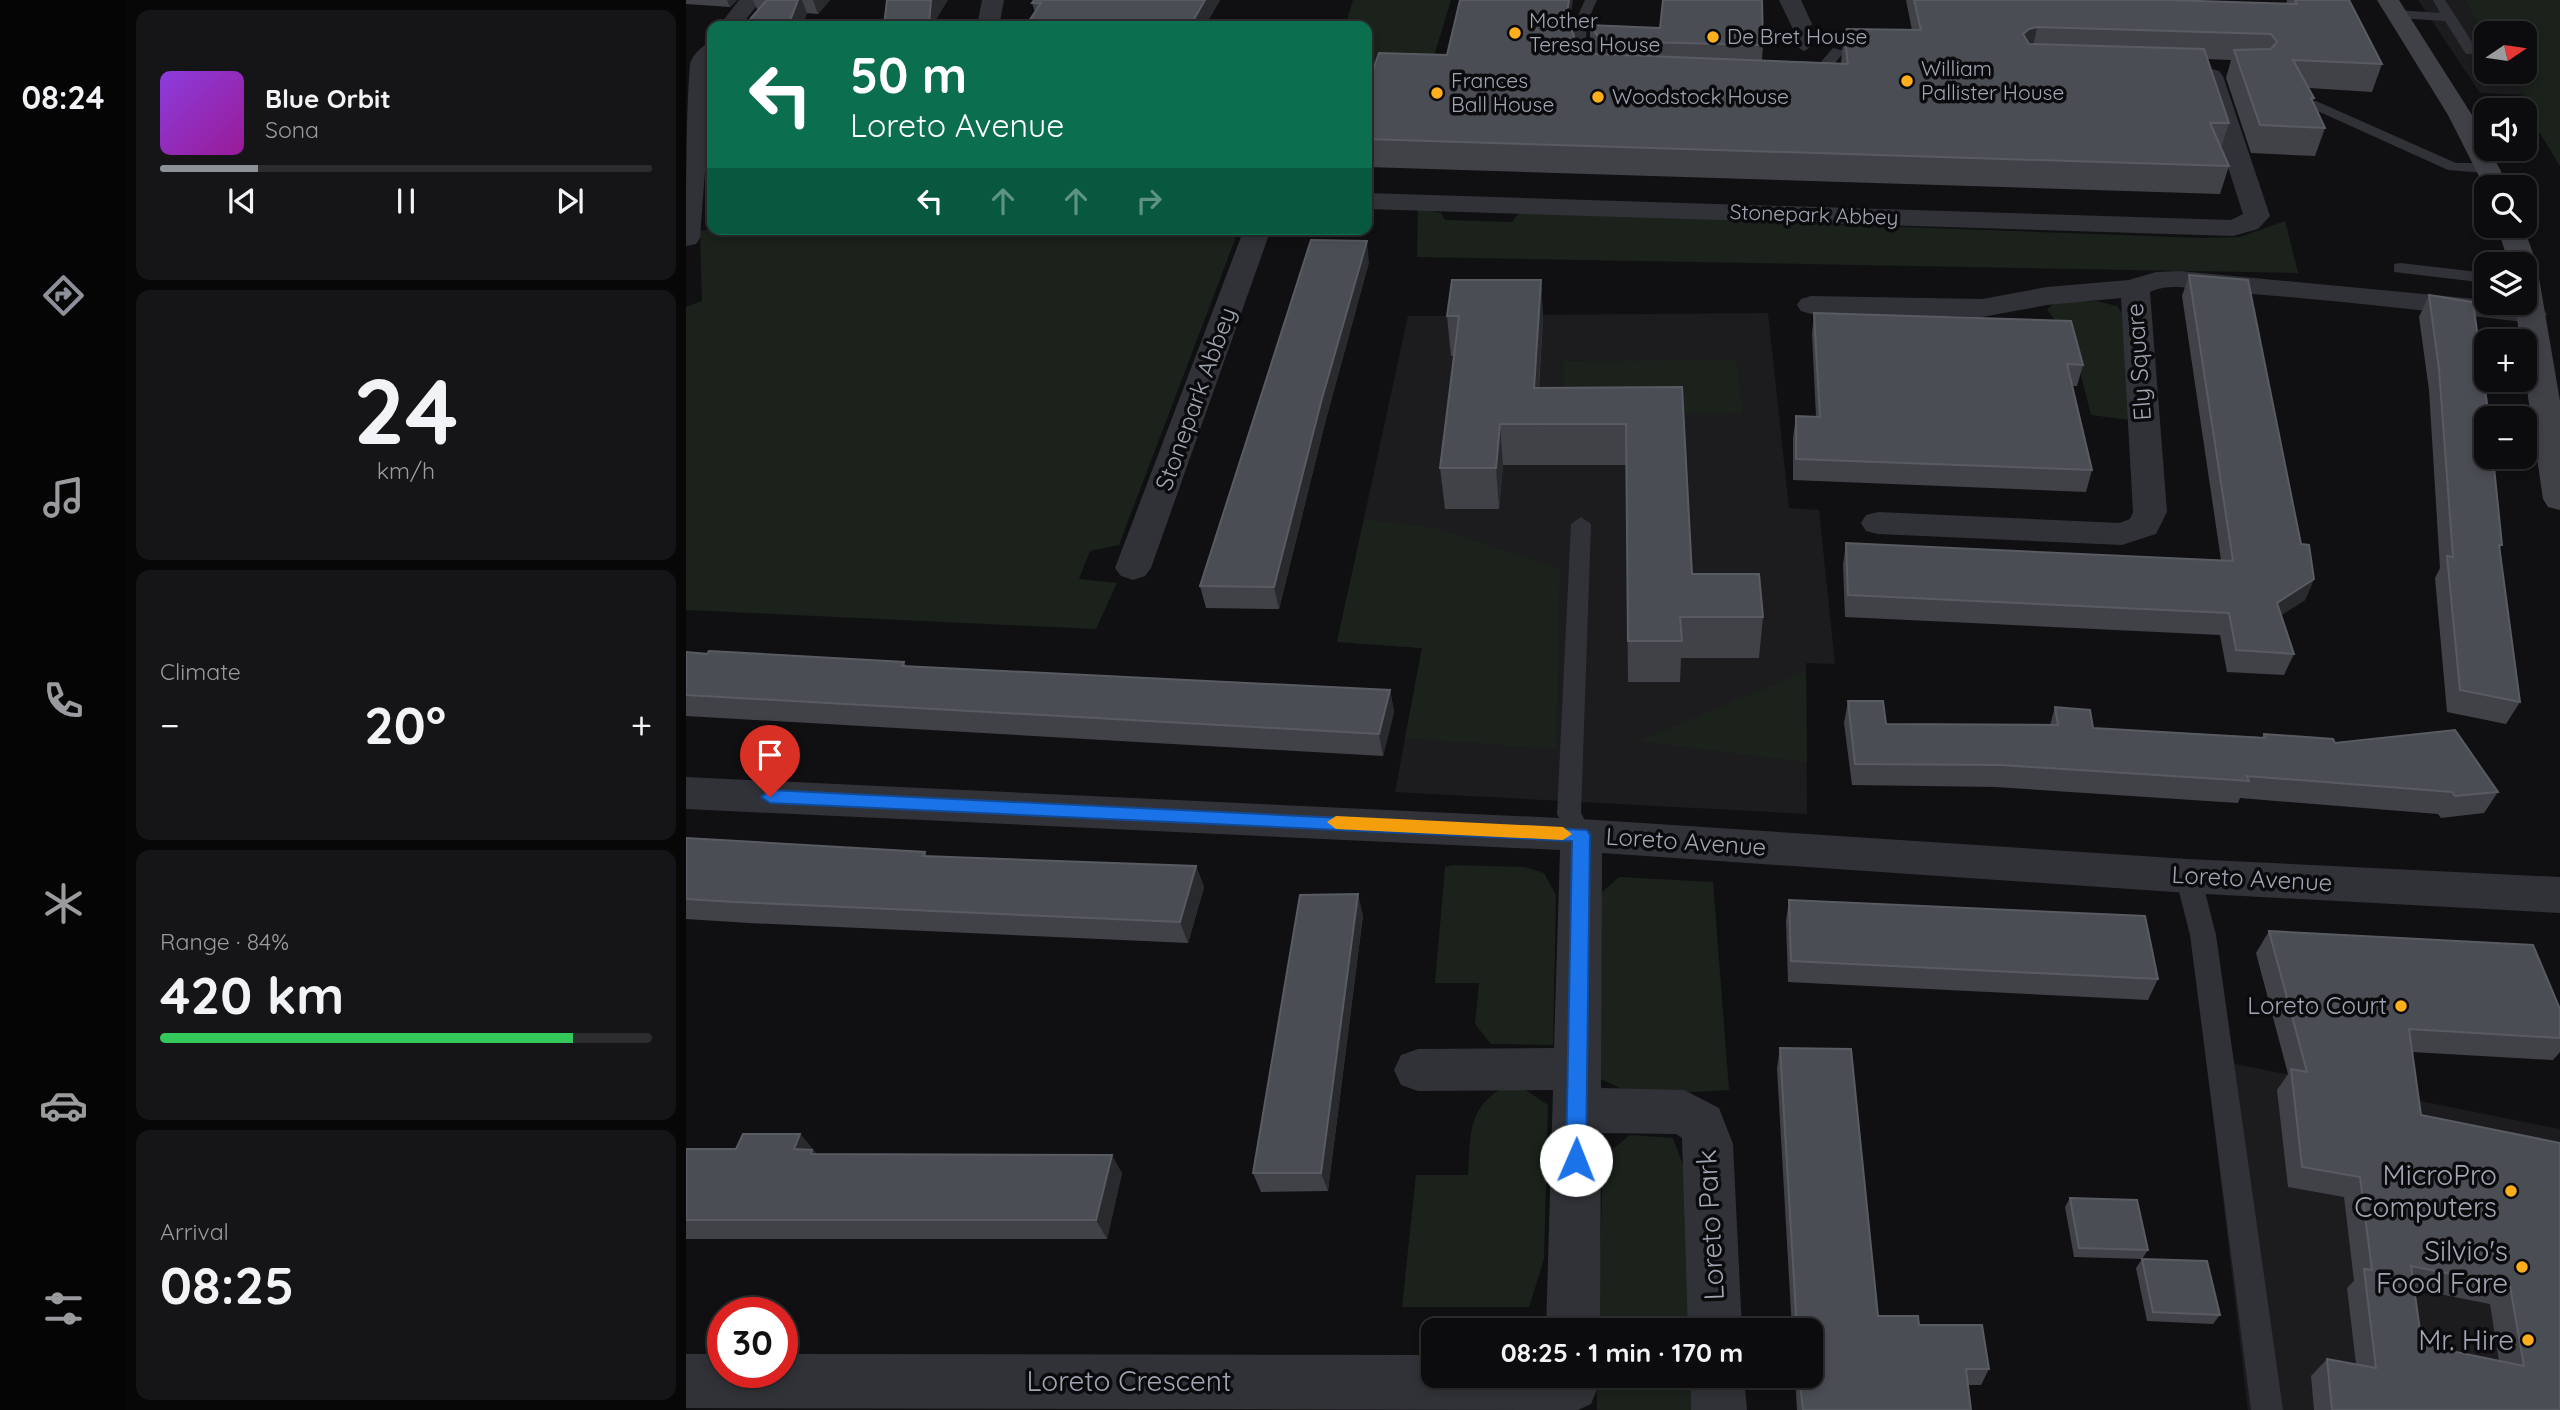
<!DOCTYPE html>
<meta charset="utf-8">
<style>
body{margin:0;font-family:Quicksand,sans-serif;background:#151517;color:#f1f3f6;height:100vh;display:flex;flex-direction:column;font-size:26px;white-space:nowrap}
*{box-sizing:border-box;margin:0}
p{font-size:23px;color:#9a9b9e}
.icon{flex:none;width:38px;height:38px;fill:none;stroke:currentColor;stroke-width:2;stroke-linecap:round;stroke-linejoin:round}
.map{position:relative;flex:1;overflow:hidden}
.panel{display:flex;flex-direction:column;gap:10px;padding:10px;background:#070708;width:560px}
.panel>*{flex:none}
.banner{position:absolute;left:21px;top:21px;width:665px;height:214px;border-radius:14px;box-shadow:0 4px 10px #0003,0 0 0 2px #2c2c2e;background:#0b6e4f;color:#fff;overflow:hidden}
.needle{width:46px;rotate:77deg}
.tools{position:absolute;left:1788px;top:21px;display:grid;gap:14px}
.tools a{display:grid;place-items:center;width:63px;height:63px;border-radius:14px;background:#0c0c0e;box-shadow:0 4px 10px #0003,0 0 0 2px #2c2c2e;font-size:35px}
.speed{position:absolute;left:21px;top:1297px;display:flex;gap:14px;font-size:35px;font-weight:700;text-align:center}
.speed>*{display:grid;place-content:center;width:91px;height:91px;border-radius:50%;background:#0c0c0e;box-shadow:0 4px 10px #0003,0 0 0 2px #2c2c2e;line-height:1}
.speed .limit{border:10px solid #d22;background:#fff;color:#111}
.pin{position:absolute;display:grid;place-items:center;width:60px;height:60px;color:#fff;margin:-72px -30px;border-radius:50% 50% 50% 0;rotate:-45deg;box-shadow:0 0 7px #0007}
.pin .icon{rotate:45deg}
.me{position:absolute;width:77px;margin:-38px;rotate:1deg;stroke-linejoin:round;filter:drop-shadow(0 0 5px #0008)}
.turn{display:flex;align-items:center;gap:24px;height:147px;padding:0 28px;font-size:32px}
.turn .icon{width:91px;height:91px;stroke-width:2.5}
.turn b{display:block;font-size:49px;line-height:60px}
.lanes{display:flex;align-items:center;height:66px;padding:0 28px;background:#0003;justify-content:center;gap:35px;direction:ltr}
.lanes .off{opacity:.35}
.big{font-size:52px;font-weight:700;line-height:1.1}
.panel .widget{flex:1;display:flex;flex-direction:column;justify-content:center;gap:10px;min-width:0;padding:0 24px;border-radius:14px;background:#151517}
.panel .dial{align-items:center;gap:0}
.dial b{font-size:91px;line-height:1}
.song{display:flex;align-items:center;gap:21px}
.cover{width:84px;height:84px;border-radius:10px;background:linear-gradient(135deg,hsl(270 70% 55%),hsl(300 70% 35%))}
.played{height:7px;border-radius:4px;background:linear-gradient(90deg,#8c9099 20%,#2c2c2e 20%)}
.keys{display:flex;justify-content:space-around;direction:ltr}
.heat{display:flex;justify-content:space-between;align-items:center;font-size:38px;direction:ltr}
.charge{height:10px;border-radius:5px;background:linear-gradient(90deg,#34c759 84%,#2c2c2e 0)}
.trip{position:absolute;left:735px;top:1318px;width:402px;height:70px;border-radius:14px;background:#0c0c0e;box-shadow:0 4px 10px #0003,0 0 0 2px #2c2c2e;font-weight:700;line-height:70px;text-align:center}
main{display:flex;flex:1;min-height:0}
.dock{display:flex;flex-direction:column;width:126px;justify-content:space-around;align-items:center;background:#050506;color:#9a9b9e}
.dock .icon{width:49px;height:49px}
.dock .current{color:#8c9099}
.dock b{font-size:32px;color:#f1f3f6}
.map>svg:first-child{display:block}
.built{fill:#1c1c1f}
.green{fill:#1a221b}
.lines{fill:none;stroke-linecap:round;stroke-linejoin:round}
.service{fill:#313237;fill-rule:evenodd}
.minor{fill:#313237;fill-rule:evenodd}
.secondary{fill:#3f4147;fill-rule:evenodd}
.wall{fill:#414248;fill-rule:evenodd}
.shaded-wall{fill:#292a2e}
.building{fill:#4b4d54;stroke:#595b63;stroke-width:2;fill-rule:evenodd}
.route{fill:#1a73e8;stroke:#114b97;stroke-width:2}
.slow{fill:#f59e0b}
.poi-dot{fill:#ffaf1b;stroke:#0b0b0d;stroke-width:2.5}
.labels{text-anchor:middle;stroke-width:7;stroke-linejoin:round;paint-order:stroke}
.far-poi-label{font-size:21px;fill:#a0a6b4;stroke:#0b0b0d;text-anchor:start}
.far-street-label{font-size:21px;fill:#a0a6b4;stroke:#0b0b0d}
.street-label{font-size:24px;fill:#a0a6b4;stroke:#0b0b0d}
.poi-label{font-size:24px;fill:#a0a6b4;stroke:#0b0b0d;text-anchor:end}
.near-poi-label{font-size:28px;fill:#a0a6b4;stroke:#0b0b0d;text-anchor:end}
.near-street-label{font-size:28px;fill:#a0a6b4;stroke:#0b0b0d}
</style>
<main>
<nav class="dock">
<b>08:24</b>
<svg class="icon current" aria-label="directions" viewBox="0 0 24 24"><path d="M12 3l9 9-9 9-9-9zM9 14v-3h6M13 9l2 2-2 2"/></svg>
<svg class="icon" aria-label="music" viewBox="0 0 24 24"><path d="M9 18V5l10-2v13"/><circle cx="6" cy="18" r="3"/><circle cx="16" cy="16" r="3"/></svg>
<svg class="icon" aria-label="phone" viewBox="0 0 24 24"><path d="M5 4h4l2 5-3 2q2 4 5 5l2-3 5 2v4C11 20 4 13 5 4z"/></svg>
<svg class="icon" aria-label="climate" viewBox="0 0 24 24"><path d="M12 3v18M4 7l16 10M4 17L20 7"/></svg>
<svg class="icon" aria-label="car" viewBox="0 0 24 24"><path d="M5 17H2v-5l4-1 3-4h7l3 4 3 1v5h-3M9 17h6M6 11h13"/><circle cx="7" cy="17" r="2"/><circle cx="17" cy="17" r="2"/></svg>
<svg class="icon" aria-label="filters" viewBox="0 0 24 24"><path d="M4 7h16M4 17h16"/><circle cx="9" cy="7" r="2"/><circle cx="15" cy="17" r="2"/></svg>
</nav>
<section class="panel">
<div class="widget">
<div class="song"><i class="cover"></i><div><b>Blue Orbit</b><p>Sona</p></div></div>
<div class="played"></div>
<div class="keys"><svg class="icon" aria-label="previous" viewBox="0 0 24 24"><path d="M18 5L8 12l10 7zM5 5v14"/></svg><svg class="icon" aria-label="pause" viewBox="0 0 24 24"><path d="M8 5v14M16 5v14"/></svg><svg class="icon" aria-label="next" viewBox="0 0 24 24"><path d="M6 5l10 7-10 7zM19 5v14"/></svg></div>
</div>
<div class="widget dial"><b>24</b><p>km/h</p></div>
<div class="widget"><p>Climate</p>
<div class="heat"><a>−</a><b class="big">20°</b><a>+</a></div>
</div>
<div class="widget"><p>Range · 84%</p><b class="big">420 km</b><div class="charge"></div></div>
<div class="widget"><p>Arrival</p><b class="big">08:25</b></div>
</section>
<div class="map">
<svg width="1874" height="1410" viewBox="0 0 1874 1410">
<rect width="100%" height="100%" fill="#101012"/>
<path class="built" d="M1732,0H1779L1801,43V72H1822L1839,95L1794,93Z
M1082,313L1103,508L1133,510L1149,664L1120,663L1121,814L709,792L736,648L651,642L722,316Z
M1520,1058L1874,1129V1410H1562Z"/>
<path class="green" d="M667,0H765L748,56L733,74L681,78V26H659Z
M1779,0H1874V166L1831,96L1839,95L1822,72H1839V33H1801V43Z
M732,208L755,213L759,220L826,222L832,214L840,213L1517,238L1554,237L1599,221L1612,273L731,257Z
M28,229H553L433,545L404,551L393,579L431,583L410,629L0,610V307L16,301L14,231Z
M1410,301L1431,306L1438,316L1443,420L1405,415L1387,343L1361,310L1369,302Z
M1050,360L1057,413L876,414L878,361Z
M678,519L750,528L874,569L870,749L719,738L736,648L651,642Z
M1120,671L1121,762L953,741Z
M766,865L839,867L858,873L870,895L867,1045L805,1044L789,1024L793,983H749L759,867Z
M933,877L1027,882L1043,1090L949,1095L908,1076L914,894Z
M816,1088L838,1089L862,1105L858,1259L843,1307H716L730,1175H782C785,1137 780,1110 816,1088Z
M944,1135L987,1138L1001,1176L1004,1330H912L917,1157Z
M911,1376H1004L1005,1410H911Z"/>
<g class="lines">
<path class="service" d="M899,0H911C899,24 894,48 911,71L904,75C873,65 889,20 899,0Z
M1747,0H1759L1792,51L1790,54H1780L1759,21L1711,18L1705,14L1711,10L1754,13Z
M1115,20L1122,24L1125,47L1118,51L1111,47L1108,24Z
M1147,48L1159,51L1143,70L1110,77V71L1133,64Z
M1630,101L1770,163H1800L1808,168L1800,173L1762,170L1625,108V102Z
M1714,263L1801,273V283L1708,272V264Z
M895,517L905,524L895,813L907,835L904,842L895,845L886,842L871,814L885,524Z
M1502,866L1511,869L1515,876L1530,935L1597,1410H1565L1504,935L1489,876L1493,869Z"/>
<path class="minor" d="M53,0H75L55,26H33Z
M296,0H318L313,26H291Z
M1093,0H1115L1126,24L1123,29H1107Z
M26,42V78L14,238L10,244L0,246C0,195 0,112 4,64C7,54 16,45 26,42Z
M1525,69L1533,71L1537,76L1584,216L1572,229L1547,236L681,209V193L1545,220L1557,214L1513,76L1517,71Z
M558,229H585L465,568L459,576L447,580L435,576L429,568Z
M1494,271L1801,300V303L1856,308L1861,314L1856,320L1846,323C1745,311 1644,300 1543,292C1519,291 1486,281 1464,292L1481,512L1470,534L1436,545L1192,534L1180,531L1175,523L1180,515L1192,512L1433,523L1444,519L1447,512L1435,298L1361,305L1296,317L1125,314L1115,311L1111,305L1115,299L1125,296L1296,299L1361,287L1443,280L1470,272Z
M0,777L895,819L1502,859L1874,877V913L1502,893L916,853L915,1088L998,1090L1033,1108L1047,1144L1056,1330H1002L996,1138L990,1134L915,1133L914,1330H860L867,1090L732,1091L715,1085L708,1070L715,1055L732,1049L868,1048L874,850L0,809Z
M0,1354H37V1372H96V1354L747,1355V1376H910L913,1385L905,1404L892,1410L0,1408Z
M1004,1376H1058L1061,1410H1005Z"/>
<path class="secondary" d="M1691,0H1713L1786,115L1823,187H1801V192L1762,115Z
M1811,226H1837L1851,264L1844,271L1853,278L1874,401V510L1862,507L1857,499L1839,376V341H1834L1829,303H1839V264H1823Z"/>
</g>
<path class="wall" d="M0,0H51L44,7L0,4Z
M67,0H144L132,14L121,13L116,26H61L73,9H71Z
M534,0L519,26H344L343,21L349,12L346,3Z
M1220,0H1481L1600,4L1601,0H1663L1696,64L1686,92L1623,88L1628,98L1627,101L1639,128L1629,156L1565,153L1540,78L1545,60L1521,59L1543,123L1535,148L1543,166L1534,194L681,167V87L761,55L884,25L889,39L896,48L904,52V25L1077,45L1076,60L1155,63L1158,33L1226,30Z
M683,262L639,423L593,609L520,608L514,586Z
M1503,275L1628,579L1619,600L1595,615L1608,654L1598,675L1541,672L1534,635L1159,617L1157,565L1160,543L1535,560L1496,296Z
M855,280L857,319L853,388L996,387L1006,574L1077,617L1073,658H995L994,682H942L940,465H817L813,509H759L754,468L768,356H765L761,316Z
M1743,295L1816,545L1813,549L1834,702L1820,724L1761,712L1749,578L1754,568L1743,390L1733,317Z
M1128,313L1397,365L1391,386H1386L1406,470L1400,492L1107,480V438L1110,416L1130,417L1126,334Z
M0,652L218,662L220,666L704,690L708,712L697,756L0,716Z
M1162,701L1200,724L1364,725L1369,707L1407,728L1576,737L1578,734L1649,743L1812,792L1798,813L1755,818L1752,814L1554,798L1552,803L1309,787L1166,785L1158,723Z
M0,838L239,852L241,856L510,866L518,887L502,943L63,923L0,919Z
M1103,900L1472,979L1462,1000L1102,982L1100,921Z
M677,915L642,1191L575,1192L567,1173Z
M1583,931L1874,1009V1052L1867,1060L1726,1052L1735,1115L1874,1143V1410H1628L1625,1376L1641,1359L1670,1364L1661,1288L1668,1281L1658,1197L1602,1187L1591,1090L1602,1074L1570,953ZM1728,1289L1804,1304L1813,1361L1736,1345Z
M1094,1048L1192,1316L1233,1325L1303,1369L1295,1385H1282L1285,1410H1111L1109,1376H1125V1330H1106L1091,1068Z
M114,1134L131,1154L436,1173L421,1239H0V1149H50Z
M1384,1198L1462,1250L1456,1259L1534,1315L1527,1324L1461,1321L1450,1268L1456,1259L1388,1257L1379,1207Z"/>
<path class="shaded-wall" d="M41,0H51L44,7Z
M112,0H116L121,13L116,26H102Z
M127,0H144L132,14Z
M245,0H262L250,20V26H243Z
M519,0H534L519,26H504Z
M883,0H887L880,52L879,25Z
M1351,27L1346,53L1337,34L1343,29Z
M681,241L683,262L639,423L593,609L588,587L635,402Z
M855,280L857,319L850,428L848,388Z
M814,424L817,465L813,509L810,468Z
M1628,579L1619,600L1581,624L1591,603Z
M704,690L708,712L697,756L693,734Z
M510,866L518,887L502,943L494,922Z
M672,894L677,915L642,1191L635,1173Z
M114,1134L143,1168L108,1149Z
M426,1155L436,1173L421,1239L410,1220Z"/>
<path class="building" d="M81,0H112L102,26H61L65,18Z
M201,0H245L243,26H198Z
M348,0H519L504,26H349L352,21H343L355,3H346Z
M774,0H883L879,25H884L889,39L896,48L910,54L1162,64L1158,33L1161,29L1235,30L1228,0H1481L1611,4L1609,0H1663L1696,64L1607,60L1628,98H1625L1639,128L1574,125L1548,50L1585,49L1591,42L1585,34L1351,27L1343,29L1337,34L1343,44L1518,49L1543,123H1524L1543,166L681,139V87L693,53L761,55Z
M977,0H1076L1077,45L915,41L904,25L974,28Z
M625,240L681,241L635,402L588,587L514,586Z
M1503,275L1562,280L1615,544L1623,545L1628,579L1591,603L1608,654L1550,650L1543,613L1162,595L1160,543L1547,561Z
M766,280H855L848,388L996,387L1006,574H1073L1077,617H994L996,641H942L940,424H814L810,468H754L773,316H761Z
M1743,295L1787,302L1803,418H1801V457H1807L1816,545H1813L1834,702L1774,690L1761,556L1767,557L1753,369Z
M1128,313L1385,321L1397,365L1381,364L1406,470L1110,459V416L1134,417Z
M23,651L218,662L216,666L704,690L693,734L0,695V652L21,654Z
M1162,701H1197L1200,724L1372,725L1369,707L1404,710L1407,728L1579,738L1578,734L1647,739L1649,743L1769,730L1812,792L1769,796L1766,792L1561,776L1563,781L1315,765L1169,764Z
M0,838L239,852L237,856L510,866L494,922L48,902L0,899Z
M672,894L635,1173H567L614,895Z
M1103,900L1459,916L1472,979L1105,961Z
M1583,931L1847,945L1874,1009V1038L1723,1029L1735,1115L1874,1143V1410H1646L1641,1359L1690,1368L1678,1269L1686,1270L1674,1177L1616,1167L1605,1069L1621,1072ZM1725,1266L1824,1286L1838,1366L1736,1345Z
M1094,1048L1165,1049L1192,1316H1232L1233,1325H1296L1303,1369H1280L1285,1410H1117L1113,1376H1125V1330H1111Z
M57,1134H114L108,1149L126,1150L125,1154L426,1155L410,1220H0V1149H50Z
M1384,1198L1451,1200L1462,1250L1393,1248Z
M1456,1259L1521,1261L1534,1315L1467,1312Z"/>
<path class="route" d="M84,790L901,830L904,835L900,1160L897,1167L890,1170L883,1167L880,1160L886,841L84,803L75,797Z"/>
<path class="slow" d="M650,816L877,827L886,834L877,840L650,829L641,822Z"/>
<g class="poi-dot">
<circle cx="829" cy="33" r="7"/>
<circle cx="1027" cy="37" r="7"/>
<circle cx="1221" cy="81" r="7"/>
<circle cx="751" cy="93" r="7"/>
<circle cx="912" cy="97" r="7"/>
<circle cx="1715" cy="1006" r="7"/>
<circle cx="1825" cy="1191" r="7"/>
<circle cx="1836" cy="1267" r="7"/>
<circle cx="1842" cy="1340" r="7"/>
</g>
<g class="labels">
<g class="far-poi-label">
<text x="843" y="28">Mother<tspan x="843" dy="24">Teresa House</tspan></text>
<text x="1041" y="44">De Bret House</text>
<text x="1235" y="76">William<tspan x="1235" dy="24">Pallister House</tspan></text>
<text x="765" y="88">Frances<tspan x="765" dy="24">Ball House</tspan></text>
<text x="926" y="104">Woodstock House</text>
</g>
<g class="far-street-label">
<text transform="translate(1128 215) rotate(2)" y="7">Stonepark Abbey</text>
</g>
<g class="street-label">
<text transform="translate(1453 362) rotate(-94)" y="8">Ely Square</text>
<text transform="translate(510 399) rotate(-70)" y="8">Stonepark Abbey</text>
<text transform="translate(1000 842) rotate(4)" y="8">Loreto Avenue</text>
<text transform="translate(1566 879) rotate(3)" y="8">Loreto Avenue</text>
</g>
<g class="poi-label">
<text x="1701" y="1014">Loreto Court</text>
</g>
<g class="near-poi-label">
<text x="1811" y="1185">MicroPro<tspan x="1811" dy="32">Computers</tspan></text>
<text x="1822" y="1261">Silvio's<tspan x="1822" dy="32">Food Fare</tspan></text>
<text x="1828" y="1350">Mr. Hire</text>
</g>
<g class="near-street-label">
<text transform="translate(1024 1225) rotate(-93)" y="10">Loreto Park</text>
<text x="443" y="1391">Loreto Crescent</text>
</g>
</g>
</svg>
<div class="tools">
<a><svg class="needle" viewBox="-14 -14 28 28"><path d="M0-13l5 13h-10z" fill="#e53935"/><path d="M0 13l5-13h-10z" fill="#9a9b9e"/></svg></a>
<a><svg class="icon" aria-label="sound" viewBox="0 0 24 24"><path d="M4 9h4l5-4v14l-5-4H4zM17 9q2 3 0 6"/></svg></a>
<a><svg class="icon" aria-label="search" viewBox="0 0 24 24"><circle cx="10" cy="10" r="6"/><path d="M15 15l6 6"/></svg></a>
<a><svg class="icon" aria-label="layers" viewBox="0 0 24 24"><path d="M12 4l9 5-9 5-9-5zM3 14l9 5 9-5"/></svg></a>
<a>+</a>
<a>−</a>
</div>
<div class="speed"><div class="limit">30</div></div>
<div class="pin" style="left:84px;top:797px;background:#d93025"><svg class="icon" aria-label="arrive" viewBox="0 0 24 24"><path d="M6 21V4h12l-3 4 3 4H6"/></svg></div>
<svg class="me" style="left:890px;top:1160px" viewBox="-20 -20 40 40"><circle r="19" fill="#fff"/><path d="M0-13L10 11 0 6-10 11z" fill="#1a73e8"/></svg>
<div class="trip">08:25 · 1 min · 170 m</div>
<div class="banner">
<div class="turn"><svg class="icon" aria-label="left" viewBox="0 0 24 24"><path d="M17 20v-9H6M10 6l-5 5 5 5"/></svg><div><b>50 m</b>Loreto Avenue</div></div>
<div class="lanes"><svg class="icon" aria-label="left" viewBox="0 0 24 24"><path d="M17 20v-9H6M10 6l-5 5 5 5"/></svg><svg class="icon off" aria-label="ahead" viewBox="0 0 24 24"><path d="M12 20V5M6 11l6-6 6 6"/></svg><svg class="icon off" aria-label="ahead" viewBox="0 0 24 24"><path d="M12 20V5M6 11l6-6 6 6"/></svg><svg class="icon off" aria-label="right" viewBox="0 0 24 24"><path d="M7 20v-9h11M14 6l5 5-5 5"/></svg></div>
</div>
</div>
</main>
